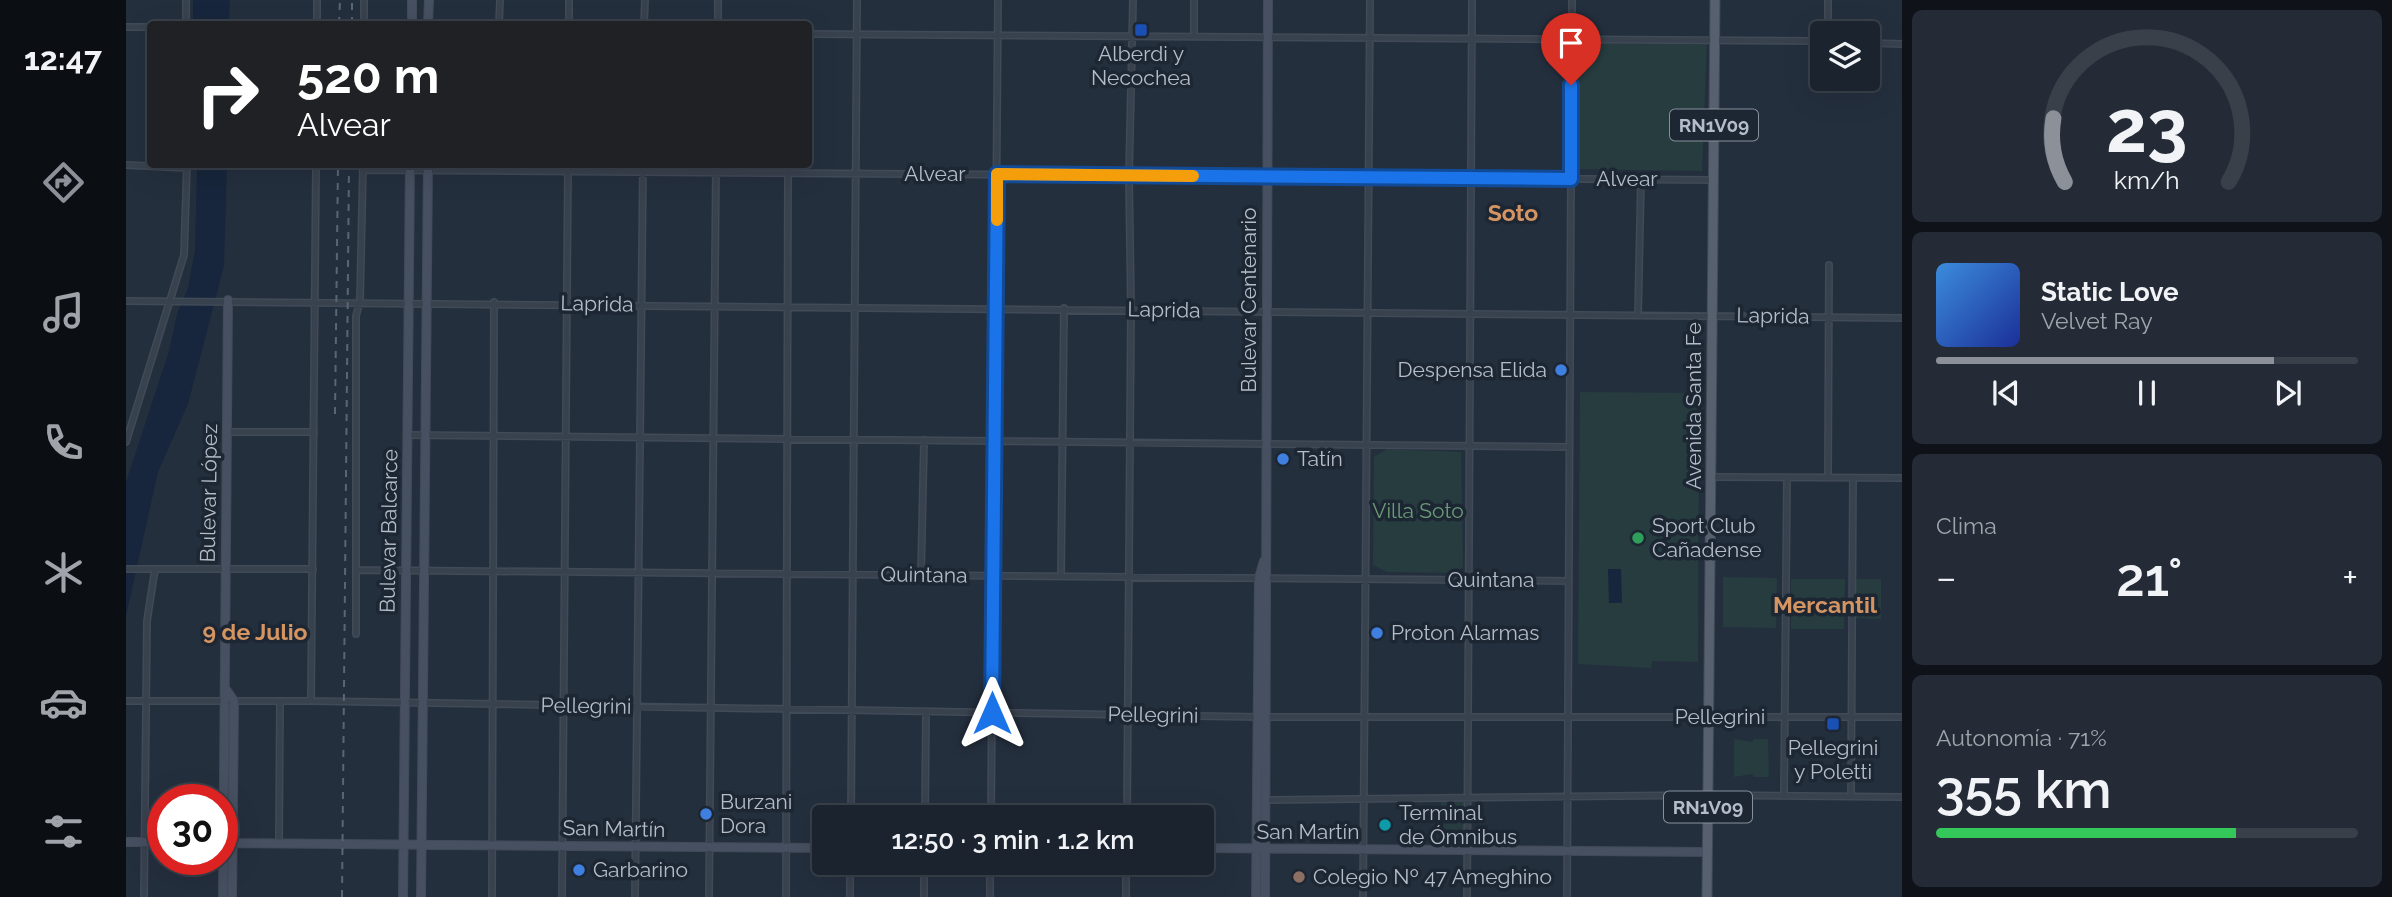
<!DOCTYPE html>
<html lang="es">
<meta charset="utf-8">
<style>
body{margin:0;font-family:Raleway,sans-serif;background:#242b36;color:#f1f3f6;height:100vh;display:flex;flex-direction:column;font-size:26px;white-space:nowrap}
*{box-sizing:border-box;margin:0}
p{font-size:23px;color:#a0a4aa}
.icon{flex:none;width:38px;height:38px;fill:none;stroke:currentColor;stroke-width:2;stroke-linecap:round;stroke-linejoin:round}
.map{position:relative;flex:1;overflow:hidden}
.details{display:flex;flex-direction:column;gap:10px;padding:10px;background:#0f1319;width:490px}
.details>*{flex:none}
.guide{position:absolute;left:21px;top:21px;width:665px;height:147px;border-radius:7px;box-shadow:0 7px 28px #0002,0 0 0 2px #39404a;background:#202124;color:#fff;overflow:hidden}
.tools{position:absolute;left:1684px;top:21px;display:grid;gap:14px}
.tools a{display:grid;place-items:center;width:70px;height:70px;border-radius:7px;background:#1b232e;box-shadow:0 7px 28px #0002,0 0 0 2px #39404a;font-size:35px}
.speed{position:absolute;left:21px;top:784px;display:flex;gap:14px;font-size:35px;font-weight:700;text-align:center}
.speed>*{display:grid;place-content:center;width:91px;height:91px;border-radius:50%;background:#1b232e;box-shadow:0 7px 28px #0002,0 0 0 2px #39404a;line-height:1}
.speed .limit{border:10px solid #d22;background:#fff;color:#111}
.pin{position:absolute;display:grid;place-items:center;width:60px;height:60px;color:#fff;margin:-72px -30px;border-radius:50% 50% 50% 0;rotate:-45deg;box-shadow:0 0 7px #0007}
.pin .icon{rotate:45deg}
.me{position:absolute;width:77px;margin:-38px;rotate:0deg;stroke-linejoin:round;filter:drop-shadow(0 0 5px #0008)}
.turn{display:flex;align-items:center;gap:24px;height:147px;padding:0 35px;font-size:32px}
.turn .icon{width:91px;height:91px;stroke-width:2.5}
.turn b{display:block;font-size:49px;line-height:60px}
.big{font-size:52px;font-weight:600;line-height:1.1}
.details .card{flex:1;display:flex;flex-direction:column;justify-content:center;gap:10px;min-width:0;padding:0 24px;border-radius:10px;background:#242b36}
.details .dial{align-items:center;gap:0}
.dial svg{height:182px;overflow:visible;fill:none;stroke:#39404a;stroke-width:7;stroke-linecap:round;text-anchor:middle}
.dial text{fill:#f1f3f6;stroke:none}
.song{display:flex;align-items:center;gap:21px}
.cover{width:84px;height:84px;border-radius:10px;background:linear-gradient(135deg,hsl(210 70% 55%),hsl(230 70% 35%))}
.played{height:7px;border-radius:4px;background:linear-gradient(90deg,#8c9099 80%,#39404a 80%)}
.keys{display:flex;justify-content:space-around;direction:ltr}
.heat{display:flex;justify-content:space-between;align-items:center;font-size:38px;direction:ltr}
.charge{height:10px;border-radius:5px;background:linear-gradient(90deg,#34c759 71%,#39404a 0)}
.trip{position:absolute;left:686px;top:805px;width:402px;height:70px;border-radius:7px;background:#1b232e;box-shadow:0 7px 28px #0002,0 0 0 2px #39404a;font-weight:600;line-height:70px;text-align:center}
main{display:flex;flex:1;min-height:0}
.menu{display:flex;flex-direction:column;width:126px;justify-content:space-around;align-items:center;background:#0b0e12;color:#a0a4aa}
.menu .icon{width:49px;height:49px}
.menu .current{color:#8c9099}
.menu b{font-size:32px;color:#f1f3f6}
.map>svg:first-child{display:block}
.green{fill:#263c3f}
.water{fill:#17263c}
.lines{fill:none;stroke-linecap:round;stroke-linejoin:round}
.street-casing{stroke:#414a57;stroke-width:8}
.secondary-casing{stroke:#414a57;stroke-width:10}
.primary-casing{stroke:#414a57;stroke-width:11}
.street{stroke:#38414e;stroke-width:5}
.secondary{stroke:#465061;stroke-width:8}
.primary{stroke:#56606e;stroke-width:9}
.rail{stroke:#5a6575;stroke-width:2;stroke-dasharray:7 7;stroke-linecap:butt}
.route-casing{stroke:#114b97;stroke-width:18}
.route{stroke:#1a73e8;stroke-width:12}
.slow{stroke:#f59e0b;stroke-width:12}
.transit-dot{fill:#1a4fb4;stroke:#1d2633;stroke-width:2.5}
.shop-dot{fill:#3f7fe0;stroke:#1d2633;stroke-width:2.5}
.leisure-dot{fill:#2e9e5b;stroke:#1d2633;stroke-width:2.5}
.culture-dot{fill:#0f9aa8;stroke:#1d2633;stroke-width:2.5}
.education-dot{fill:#8d6e63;stroke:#1d2633;stroke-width:2.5}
.labels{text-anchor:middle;stroke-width:7;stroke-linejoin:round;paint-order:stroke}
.shield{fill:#1d2633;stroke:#878f9c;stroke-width:2}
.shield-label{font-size:19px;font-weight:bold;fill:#b4bcc9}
.poi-label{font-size:21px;fill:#b4bcc9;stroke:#1d2633;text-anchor:start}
.street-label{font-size:21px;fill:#b4bcc9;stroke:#1d2633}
.park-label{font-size:21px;fill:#6b9a76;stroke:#1d2633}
.neighbourhood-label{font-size:23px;font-weight:bold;fill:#d59563;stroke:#1d2633}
</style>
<main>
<nav class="menu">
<b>12:47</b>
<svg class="icon current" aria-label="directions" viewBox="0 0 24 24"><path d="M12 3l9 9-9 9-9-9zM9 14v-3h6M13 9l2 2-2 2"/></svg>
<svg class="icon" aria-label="music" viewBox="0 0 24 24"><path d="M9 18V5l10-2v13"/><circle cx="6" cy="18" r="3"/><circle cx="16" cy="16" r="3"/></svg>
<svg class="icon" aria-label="phone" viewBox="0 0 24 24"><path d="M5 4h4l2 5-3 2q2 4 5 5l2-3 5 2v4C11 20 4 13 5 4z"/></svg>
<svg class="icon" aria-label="climate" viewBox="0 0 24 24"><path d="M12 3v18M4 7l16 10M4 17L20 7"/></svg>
<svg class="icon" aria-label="car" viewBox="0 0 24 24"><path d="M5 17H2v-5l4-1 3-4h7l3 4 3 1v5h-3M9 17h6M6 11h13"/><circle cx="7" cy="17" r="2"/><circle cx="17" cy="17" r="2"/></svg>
<svg class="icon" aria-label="filters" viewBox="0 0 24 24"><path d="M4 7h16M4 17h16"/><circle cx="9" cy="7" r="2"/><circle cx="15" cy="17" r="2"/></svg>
</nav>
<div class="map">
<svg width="1776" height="897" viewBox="0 0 1776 897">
<rect width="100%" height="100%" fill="#242f3e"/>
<path class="green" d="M1452,43L1581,44L1576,171L1450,169Z
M1454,392L1573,393L1572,662L1526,661L1525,668L1452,664Z
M1261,449L1335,452L1337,567L1330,573L1261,572L1247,565L1248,457Z
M1597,577L1651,578L1650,628L1597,627Z
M1665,579H1719L1718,629H1665Z
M1730,579H1755V619L1730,618Z
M1608,739L1626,742L1628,739H1642L1643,777H1628L1626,774L1608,777Z
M1342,797L1341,850H1316L1315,798Z"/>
<path class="water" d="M67,0H104L103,24H67Z
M71,165H101L98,266L62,404L32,472L0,616V482L43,351L51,314L62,288L69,250Z
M1482,569H1495L1496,603H1483Z"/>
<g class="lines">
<defs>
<path id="street" d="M60,0V24
M191,24V0
M238,24V0
M373,24L374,0
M443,24V0
M518,24L519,0
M592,24V0
M0,27H24
M1702,33V0
M682,34L1696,41
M1068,35V0
M1741,43L1776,44
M0,165L61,168
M237,170L1587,180
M0,301L1776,318
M1512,315L1515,179
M101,432H188
M281,435L1443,447
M0,442L58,255L61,164
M1585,477L1776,478
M1702,478L1703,265
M0,569H187
M232,570L1443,581
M795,575L798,440
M935,576L938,308
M230,634V316L234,301L237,164
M0,701H185L1132,717H1776
M185,701L190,164
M1658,796L1661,478
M1725,796L1727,478
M1140,800L1582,795L1776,797
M725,817L731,0
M799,817L800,712
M865,817L872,0
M1001,817L1005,309L1003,176L1007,0
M153,843L154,701
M18,897L21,621L29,569
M366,897L368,302
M436,897L442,164
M509,897L517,164
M583,897L590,164
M660,897L662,164
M724,897V863
M798,897V863
M864,897V863
M1000,897V863
M1237,897L1244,0
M1341,897L1346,0
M1441,897L1446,0"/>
<path id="secondary" d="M286,24V0
M302,24L303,0
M99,688L108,701L106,897
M0,842H37
M96,843L698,848
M1076,848L1581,852
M97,897L102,300
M277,897L284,164
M295,897L302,164
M1130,897L1133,578L1138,561
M1139,897L1142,0"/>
<path id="primary" d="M1581,897L1589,0"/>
</defs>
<use href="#street" class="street-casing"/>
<use href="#secondary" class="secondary-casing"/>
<use href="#primary" class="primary-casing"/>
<use href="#street" class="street"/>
<use href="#secondary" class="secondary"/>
<use href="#primary" class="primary"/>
<path class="rail" d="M213,24L214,0
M226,24V0
M209,414L212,164
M216,897L223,164"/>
</g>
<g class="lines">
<defs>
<path id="route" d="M866,713L871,174L1445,179V85"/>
</defs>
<use href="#route" class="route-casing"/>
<use href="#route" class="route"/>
<path class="slow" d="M871,220V174L1067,176"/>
</g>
<g class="transit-dot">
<rect x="1008" y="23" width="14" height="14" rx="3.5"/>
<rect x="1700" y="717" width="14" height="14" rx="3.5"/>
</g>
<g class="shop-dot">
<circle cx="1435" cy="370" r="7"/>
<circle cx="1157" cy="459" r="7"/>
<circle cx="1251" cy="633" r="7"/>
<circle cx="580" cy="814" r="7"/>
<circle cx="453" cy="870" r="7"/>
</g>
<circle class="leisure-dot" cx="1512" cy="538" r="7"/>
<circle class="culture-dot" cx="1259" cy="825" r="7"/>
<circle class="education-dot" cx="1173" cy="877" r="7"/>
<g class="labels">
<g class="shield">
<rect x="1544" y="109.5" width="88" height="31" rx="5"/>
<rect x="1538" y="791.5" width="88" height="31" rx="5"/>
</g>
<g class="shield-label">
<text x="1588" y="132">RN1V09</text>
<text x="1582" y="814">RN1V09</text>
</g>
<g class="poi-label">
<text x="1015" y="61" text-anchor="middle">Alberdi y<tspan x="1015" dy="24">Necochea</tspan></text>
<text x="1421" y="377" text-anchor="end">Despensa Elida</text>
<text x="1171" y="466">Tatín</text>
<text x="1526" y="533">Sport Club<tspan x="1526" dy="24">Cañadense</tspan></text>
<text x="1265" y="640">Proton Alarmas</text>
<text x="1707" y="755" text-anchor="middle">Pellegrini<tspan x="1707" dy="24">y Poletti</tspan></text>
<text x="594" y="809">Burzani<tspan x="594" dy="24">Dora</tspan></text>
<text x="1273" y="820">Terminal<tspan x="1273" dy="24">de Ómnibus</tspan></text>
<text x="467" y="877">Garbarino</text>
<text x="1187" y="884">Colegio Nº 47 Ameghino</text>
</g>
<g class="street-label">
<text x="809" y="181">Alvear</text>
<text x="1501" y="186">Alvear</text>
<text transform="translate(1123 300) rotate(-90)" y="7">Bulevar Centenario</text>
<text transform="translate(471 304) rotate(1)" y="7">Laprida</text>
<text transform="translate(1038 310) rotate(1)" y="7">Laprida</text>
<text transform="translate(1647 316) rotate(1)" y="7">Laprida</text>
<text transform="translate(1568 406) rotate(-90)" y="7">Avenida Santa Fe</text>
<text transform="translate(83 493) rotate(-89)" y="7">Bulevar López</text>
<text transform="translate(263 531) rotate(-89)" y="7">Bulevar Balcarce</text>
<text transform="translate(798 575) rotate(1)" y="7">Quintana</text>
<text x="1365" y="587">Quintana</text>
<text transform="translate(460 706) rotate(1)" y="7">Pellegrini</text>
<text transform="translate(1027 715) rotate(1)" y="7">Pellegrini</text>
<text x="1594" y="724">Pellegrini</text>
<text transform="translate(488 829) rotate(1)" y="7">San Martín</text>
<text x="1182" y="839">San Martín</text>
</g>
<g class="park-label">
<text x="1292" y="518">Villa Soto</text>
</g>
<g class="neighbourhood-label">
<text x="1387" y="221">Soto</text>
<text x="1699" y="613">Mercantil</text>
<text x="129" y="640">9 de Julio</text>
</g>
</g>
</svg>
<div class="tools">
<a><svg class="icon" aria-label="layers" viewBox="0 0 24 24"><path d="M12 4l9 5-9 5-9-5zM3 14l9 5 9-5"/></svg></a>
</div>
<div class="speed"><div class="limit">30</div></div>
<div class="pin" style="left:1445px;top:85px;background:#d93025"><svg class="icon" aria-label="arrive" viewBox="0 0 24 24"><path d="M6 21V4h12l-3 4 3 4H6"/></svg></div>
<svg class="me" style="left:866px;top:713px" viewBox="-20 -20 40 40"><path d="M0-17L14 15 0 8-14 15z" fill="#1a73e8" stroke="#fff" stroke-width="4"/></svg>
<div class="trip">12:50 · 3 min · 1.2 km</div>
<div class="guide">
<div class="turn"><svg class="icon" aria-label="right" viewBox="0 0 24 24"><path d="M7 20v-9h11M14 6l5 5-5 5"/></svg><div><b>520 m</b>Alvear</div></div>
</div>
</div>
<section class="details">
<div class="card dial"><svg viewBox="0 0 100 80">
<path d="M14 69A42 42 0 1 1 86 69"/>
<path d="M14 69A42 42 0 0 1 9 41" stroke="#8c9099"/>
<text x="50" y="56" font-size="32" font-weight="700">23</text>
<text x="50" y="72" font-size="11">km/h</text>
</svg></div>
<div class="card">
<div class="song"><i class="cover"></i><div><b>Static Love</b><p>Velvet Ray</p></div></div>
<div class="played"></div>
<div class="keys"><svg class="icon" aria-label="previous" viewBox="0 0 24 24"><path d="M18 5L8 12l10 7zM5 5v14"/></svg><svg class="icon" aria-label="pause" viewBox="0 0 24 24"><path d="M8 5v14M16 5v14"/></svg><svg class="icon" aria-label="next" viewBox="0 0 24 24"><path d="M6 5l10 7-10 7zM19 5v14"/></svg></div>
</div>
<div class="card"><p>Clima</p>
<div class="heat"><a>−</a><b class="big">21°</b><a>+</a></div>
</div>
<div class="card"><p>Autonomía · 71%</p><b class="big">355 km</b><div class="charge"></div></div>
</section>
</main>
